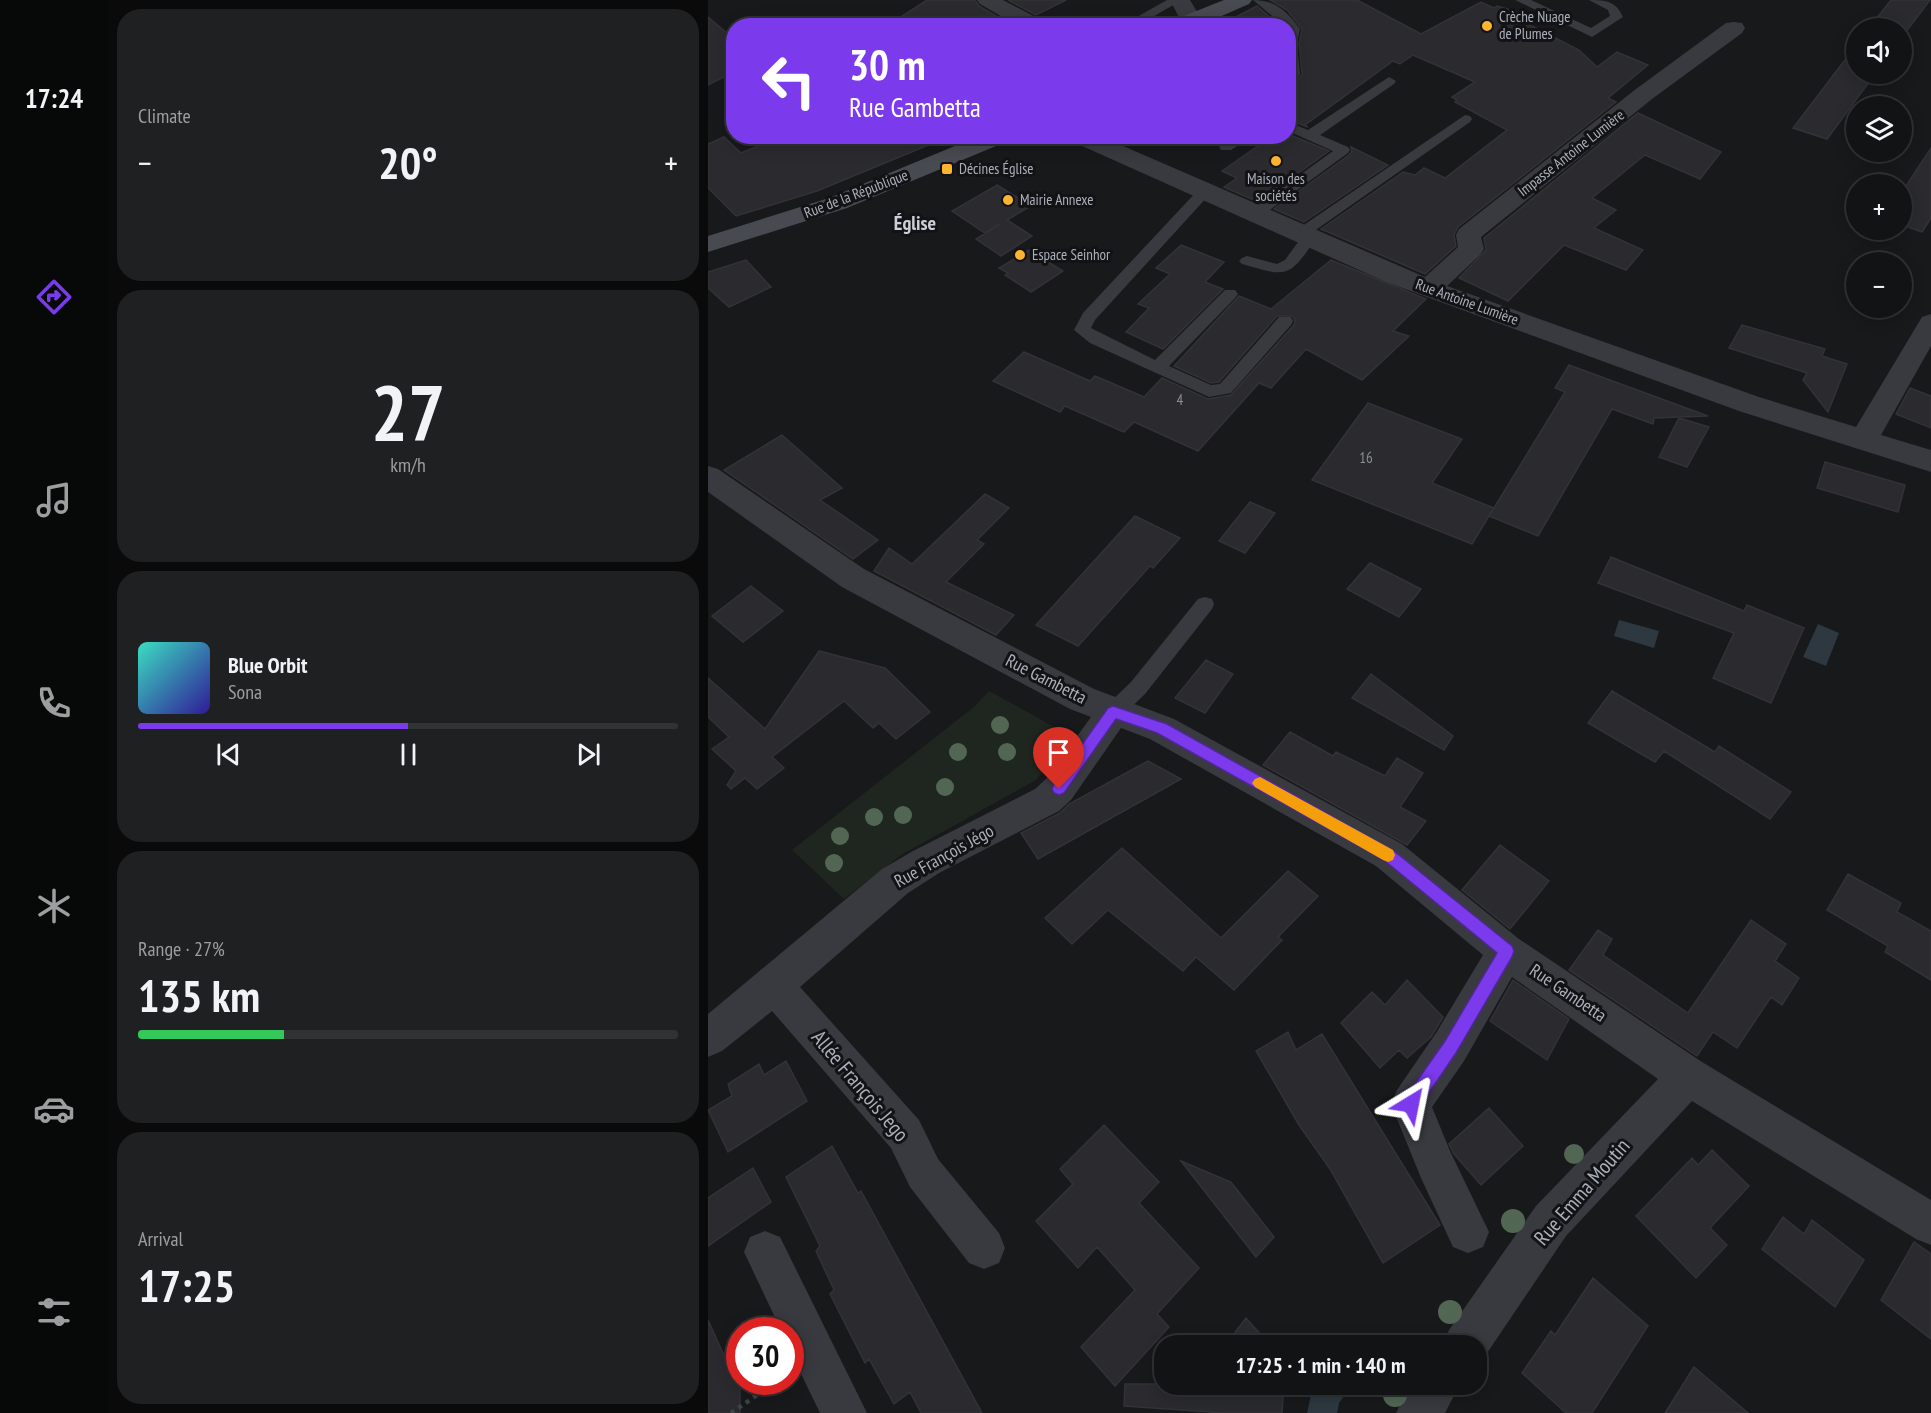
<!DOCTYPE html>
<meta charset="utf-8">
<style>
body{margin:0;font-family:"PT Sans Narrow",sans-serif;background:#1f2022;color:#f1f3f6;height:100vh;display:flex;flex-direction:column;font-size:22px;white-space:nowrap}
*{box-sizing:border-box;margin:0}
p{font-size:20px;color:#9c9ea0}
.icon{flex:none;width:33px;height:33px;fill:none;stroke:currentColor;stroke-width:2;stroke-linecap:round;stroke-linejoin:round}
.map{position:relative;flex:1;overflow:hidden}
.details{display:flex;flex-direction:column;gap:9px;padding:9px;background:#0a0a0b;width:600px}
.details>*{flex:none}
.top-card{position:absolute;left:18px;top:18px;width:570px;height:126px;border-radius:24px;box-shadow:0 3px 15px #0003,0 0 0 2px #313234;background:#7c3aed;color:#fff;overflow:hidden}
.tools{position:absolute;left:1138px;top:18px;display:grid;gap:12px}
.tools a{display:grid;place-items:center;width:66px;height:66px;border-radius:50%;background:#121314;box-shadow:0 3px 15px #0003,0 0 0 2px #313234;font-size:30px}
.speed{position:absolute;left:18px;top:1317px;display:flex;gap:12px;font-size:30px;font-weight:700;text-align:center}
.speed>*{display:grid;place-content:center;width:78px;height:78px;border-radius:50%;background:#121314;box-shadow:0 3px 15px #0003,0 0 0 2px #313234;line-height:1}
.speed .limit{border:9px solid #d22;background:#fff;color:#111}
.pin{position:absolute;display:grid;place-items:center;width:51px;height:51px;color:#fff;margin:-62px -26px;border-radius:50% 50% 50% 0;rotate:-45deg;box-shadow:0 0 6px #0007}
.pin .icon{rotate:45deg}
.me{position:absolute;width:66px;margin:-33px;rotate:35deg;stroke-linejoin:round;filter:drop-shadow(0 0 4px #0008)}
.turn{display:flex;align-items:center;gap:21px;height:126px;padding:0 24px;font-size:27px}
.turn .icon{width:78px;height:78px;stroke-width:2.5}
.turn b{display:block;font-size:42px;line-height:51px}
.big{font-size:45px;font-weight:700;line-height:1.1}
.details .widget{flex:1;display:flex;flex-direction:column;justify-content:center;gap:9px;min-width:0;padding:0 21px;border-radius:24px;background:#1f2022}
.details .dial{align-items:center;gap:0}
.dial b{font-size:78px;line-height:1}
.song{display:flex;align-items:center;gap:18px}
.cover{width:72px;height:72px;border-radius:9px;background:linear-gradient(135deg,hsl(170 70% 55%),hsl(250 70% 35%))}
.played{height:6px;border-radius:3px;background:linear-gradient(90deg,#7c3aed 50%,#313234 50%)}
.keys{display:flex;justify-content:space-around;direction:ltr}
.heat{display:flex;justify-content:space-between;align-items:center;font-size:33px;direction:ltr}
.charge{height:9px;border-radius:4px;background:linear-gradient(90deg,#34c759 27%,#313234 0)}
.trip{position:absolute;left:446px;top:1335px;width:333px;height:60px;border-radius:24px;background:#121314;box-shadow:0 3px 15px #0003,0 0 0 2px #313234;font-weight:700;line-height:60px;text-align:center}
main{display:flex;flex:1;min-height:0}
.tab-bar{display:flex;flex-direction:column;width:108px;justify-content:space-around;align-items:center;background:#070808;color:#9c9ea0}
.tab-bar .icon{width:42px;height:42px}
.tab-bar .active{color:#7c3aed}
.tab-bar b{font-size:27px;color:#f1f3f6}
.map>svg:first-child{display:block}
.green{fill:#1e261f}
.water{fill:#2d3840}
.building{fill:#2b2b2f;stroke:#323237;stroke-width:1.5}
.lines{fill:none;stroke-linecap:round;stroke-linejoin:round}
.path{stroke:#3f4247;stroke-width:4.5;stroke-dasharray:4 5;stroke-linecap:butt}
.lane{fill:#393a40;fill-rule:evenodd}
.street{fill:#393a40;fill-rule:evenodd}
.secondary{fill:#474a50;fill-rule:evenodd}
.tree{fill:#516754}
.route{fill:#7c3aed;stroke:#51269a;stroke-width:1.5}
.slow{fill:#f59e0b}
.poi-dot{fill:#fdb42f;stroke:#131316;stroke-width:2}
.labels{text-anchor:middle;stroke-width:6;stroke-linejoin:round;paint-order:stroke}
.far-poi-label{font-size:15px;fill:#aab0bb;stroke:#131316;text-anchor:start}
.far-street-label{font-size:15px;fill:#aab0bb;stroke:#131316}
.number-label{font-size:15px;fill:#8a8e97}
.street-label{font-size:18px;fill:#aab0bb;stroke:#131316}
.far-district-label{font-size:20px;font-weight:bold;fill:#cbcfd7;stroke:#131316}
.near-street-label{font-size:21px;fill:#aab0bb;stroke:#131316}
</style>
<main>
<nav class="tab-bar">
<b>17:24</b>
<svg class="icon active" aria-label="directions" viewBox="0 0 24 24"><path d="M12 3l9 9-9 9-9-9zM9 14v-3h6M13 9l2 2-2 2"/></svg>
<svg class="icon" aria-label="music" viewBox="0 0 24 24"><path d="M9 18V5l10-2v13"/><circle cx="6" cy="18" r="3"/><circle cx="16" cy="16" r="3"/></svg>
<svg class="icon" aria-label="phone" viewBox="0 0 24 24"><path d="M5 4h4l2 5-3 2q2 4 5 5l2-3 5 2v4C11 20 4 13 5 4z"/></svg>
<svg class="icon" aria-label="climate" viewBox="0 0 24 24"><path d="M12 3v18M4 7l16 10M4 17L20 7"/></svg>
<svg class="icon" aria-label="car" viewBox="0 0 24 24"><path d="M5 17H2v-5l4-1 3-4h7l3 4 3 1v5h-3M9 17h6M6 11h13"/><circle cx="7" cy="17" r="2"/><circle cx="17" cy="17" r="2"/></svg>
<svg class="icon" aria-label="filters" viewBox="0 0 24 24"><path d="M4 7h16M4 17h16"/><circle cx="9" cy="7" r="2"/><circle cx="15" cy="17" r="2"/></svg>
</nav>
<section class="details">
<div class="widget"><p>Climate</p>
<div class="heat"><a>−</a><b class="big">20°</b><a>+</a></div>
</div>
<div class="widget dial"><b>27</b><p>km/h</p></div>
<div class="widget">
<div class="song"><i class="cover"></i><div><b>Blue Orbit</b><p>Sona</p></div></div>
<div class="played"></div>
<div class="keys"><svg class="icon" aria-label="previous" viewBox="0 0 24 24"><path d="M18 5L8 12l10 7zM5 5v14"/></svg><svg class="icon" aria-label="pause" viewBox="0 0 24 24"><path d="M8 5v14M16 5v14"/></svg><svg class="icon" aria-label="next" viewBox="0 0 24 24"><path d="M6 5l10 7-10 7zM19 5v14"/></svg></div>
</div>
<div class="widget"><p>Range · 27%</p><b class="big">135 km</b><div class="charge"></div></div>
<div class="widget"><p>Arrival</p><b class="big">17:25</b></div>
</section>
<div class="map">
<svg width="1223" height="1413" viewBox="0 0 1223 1413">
<rect width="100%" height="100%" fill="#18191b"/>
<path class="green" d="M281,691L350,729L352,750L328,780L193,855L136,899L84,850L267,706Z"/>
<path class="water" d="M911,620L951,631L946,648L906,636Z
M1110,624L1131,633L1118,666L1095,657Z
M602,1385V1384L644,1385L631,1403L629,1413H599L603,1395Z"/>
<path class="building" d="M219,0H267L271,6L305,26H179Z
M300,0H358L328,15Z
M562,0H649L713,34L773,2L786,8L789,6L826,17L818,23L871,50L889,67L909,52L940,65L900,98L908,102L750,227L746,235L748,246L717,274L613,229L695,172L707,175L716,168L737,178L799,130L747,102L749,100L744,97L767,82L705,55L692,64L685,61L597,125L600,127L580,120V79H590L594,74L591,43L594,29L579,10Z
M1183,0H1222L1194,37V28H1161Z
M549,6L572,26H540L524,19Z
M0,17L26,39V72L0,85Z
M1149,44V74H1167L1119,139L1085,128Z
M930,113L1013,152L992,179L937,155L884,198L908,210L886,228L935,250L918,270L856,245L800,301L751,278L778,250L776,238Z
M580,134L621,151L550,202L516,187L529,178L514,171L564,136H580Z
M74,136H239L240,137L109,191L28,216L0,188V144L16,137L33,153Z
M643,147L680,165L596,222L566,209L641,155L644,151Z
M1223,148V218L1214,232L1194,225V192Z
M289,185L323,206L299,220L324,236L293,256L268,239L292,224L277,233L244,211Z
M473,245L516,262L497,282L515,289L455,349L418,332L441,308L430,304L462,274L448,268Z
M321,250L355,271L323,292L297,275L300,273L291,268Z
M38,260L63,287L21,307L0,288V272Z
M623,260L718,299L685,331L701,336L654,380L598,349L563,388L551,383L490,451L426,422L416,432L357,406L352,412L285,381L316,352L382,381L387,376L436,397L454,378L500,399L523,395L585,326L587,322L585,316H569L511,382L503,383L466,366L531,296L563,309Z
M1034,325L1117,349L1114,356L1139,364L1120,412L1095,380L1099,373L1021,348Z
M861,365L1000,416L946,418L945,424L904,409L830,536L781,516L857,392L847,388Z
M1202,388L1223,396V428L1188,414Z
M660,403L754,439L724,483L786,508L764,544L604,480Z
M971,418L1001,427L979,467L951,457Z
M74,435L134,488L112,500L170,540L145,559L16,470Z
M1117,462L1197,485L1190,512L1109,488Z
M277,494L301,508L269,540L276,544L238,582L306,615L288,635L166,571L181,548L204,564Z
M542,502L567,513L537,553L511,541Z
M427,516L472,538L445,568L442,566L370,646L328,625Z
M903,557L1036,611L1039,605L1096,628L1063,703L1005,678L1026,633L890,583Z
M662,563L713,589L691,617L639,589Z
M43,586L75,611L35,642L4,616Z
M111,651L177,668L222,712L188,739L171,723L165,728L136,701L64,757L76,768L49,789L37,778L23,789L19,785L28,771L4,749L21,737L0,717V678L57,729Z
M498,660L525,674L497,713L467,698Z
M663,674L745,736L736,750L644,698Z
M904,691L1007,752L1011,746L1083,792L1062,819L956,751L947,762L880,723Z
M582,732L625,756L628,752L677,776L689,758L715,773L692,807L718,821L699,845L555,765Z
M440,761L473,779L330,859L313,833L352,813L361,804Z
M792,845L841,881L802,929L754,890Z
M414,848L513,938L580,871L610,896L570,937L574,940L526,990L488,957L475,971L400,910L364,944L337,918Z
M1140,874L1193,903L1189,912L1223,931V980L1177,952L1180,946L1119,910Z
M1043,920L1078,944L1067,961L1091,978L1074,1005L1063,997L1029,1048L1005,1032L989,1056L861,970L890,930L904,939L895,955L980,1013Z
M699,980L735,1017L723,1037L699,1058L691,1050L672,1068L633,1023L664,992L677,1005Z
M805,980L861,1019L839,1060L782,1021Z
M580,1032L588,1050L614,1034L732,1225L675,1263L622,1169L591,1125L548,1051Z
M78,1061L99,1101L20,1152L0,1110L24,1096L20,1084L51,1064L56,1075Z
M781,1108L815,1146L773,1185L746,1154L741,1144Z
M396,1125L451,1182L431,1203L491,1268L449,1314L461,1327L407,1386L373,1347L427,1290L389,1247L370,1268L328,1221L365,1184L352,1169Z
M124,1146L150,1193L153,1191L274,1413H213L202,1392L186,1404L161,1359L157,1363L122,1294L126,1290L108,1251L112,1246L78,1177Z
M1004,1150L1041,1186L1002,1228L1019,1245L988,1278L928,1216L984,1158L990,1165Z
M473,1161L523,1182L566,1237L548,1257Z
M45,1168L63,1202L0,1246V1198Z
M1075,1217L1096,1234L1104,1220L1156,1260L1127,1307L1054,1249Z
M1206,1242L1223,1254V1339L1173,1300Z
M885,1278L940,1326L884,1413H858L814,1373L843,1331L847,1335Z
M538,1318L563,1346H522V1339Z
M0,1320L19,1362L32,1354V1413H0Z
M986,1367L1040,1413H957Z
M417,1384H576L574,1413H516L416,1406Z"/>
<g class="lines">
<path class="path" d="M23,1413L68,1382"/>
<path class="lane" d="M459,0H474L429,26H413Z
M545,0C567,0 579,11 592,29L589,43L592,74L590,77H580V26H576Z
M807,0H823L883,28L902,16L900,10L881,0C898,0 908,1 915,17L884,37Z
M681,77L688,81L686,84L612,135L640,147L642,150L640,153L552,217H542L540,214L542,211L625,151L580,131V122L600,130Z
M757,115L762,116L764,119L762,122L602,234L608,238C581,279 579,277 534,264L531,261L534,258L539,256L569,264L577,260L593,238L587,237L585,234L587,231Z
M527,136H545L523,150H513L511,147Z
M496,188L503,192L501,195L387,320L383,328L447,360L517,290H527L530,294L527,298L461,366L503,385L512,384L571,317H583L585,321L583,325L523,393L501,397L382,343L366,330L375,313L491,189Z
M497,597L504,599L506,604L504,609L437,694L412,718L405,720L398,718L395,712L398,706L423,682L490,599Z"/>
<path class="street" d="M269,0H295L335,21L337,26H310L272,4Z
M462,0H482L494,20L491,25H475Z
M1026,22L1034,23L1037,28L1034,33L944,99L773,237L776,249L772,255L739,286L1051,397L1148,427L1214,317L1223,314V346L1173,435L1223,450V472L1031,411L678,282L363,141L360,136H392L717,277L750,247L748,235L751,229L928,89L1018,23Z
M0,466L10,469L156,569L386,689L466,719L694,844L811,939L994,1062L1223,1200V1245L1208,1239L984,1101L858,1236L773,1362L768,1363V1346H735L741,1330L828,1206L950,1079L804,977L756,1061L724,1107L742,1151L781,1232L775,1247L760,1253L745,1247L713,1178L683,1104L689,1090L728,1033L775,955L668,866L442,739L413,728L363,800L351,811L231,873L200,893L92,987L211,1120L230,1159L291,1233L297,1248L291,1263L276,1269L261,1263L202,1187L183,1148L64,1011L14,1051L0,1057V1014L174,869L205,851L327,789L339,778L383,717L362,709L134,587L0,492Z
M57,1231L72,1237L159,1413H112L82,1351V1330H73L36,1252L42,1237Z
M703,1384H752L737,1413H688Z"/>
<path class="secondary" d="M516,0H544L541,4L491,26H461L463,21Z
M271,136H303L300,141L139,208L0,252V236L121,198Z"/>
</g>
<g class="tree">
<circle cx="292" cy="725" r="9"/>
<circle cx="250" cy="752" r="9"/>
<circle cx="299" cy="752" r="9"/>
<circle cx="237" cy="787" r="9"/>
<circle cx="195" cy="815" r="9"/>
<circle cx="166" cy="817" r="9"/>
<circle cx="132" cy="836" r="9"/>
<circle cx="126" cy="863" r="9"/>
<circle cx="866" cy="1154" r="10"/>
<circle cx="805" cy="1221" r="12"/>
<circle cx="742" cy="1312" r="12"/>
<circle cx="687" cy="1395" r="12"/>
</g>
<path class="route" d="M405,706L459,724L686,851L804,946L806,951L804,957L748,1053L709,1110L703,1112L697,1110L695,1104L697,1098L737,1041L789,953L676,860L449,733L408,719L356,793L351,795L346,793L344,789L346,784L400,708Z"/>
<path class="slow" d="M552,777L685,850L687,855L685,860L680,862L675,860L547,787L544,783L547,779Z"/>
<g class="poi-dot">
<circle cx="779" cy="26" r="6"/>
<circle cx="568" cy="161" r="6"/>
<rect x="233" y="163" width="12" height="12" rx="3"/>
<circle cx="300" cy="200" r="6"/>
<circle cx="312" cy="255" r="6"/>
</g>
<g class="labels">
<g class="far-poi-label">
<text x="791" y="22">Crèche Nuage<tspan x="791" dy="17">de Plumes</tspan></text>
<text x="251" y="174">Décines Église</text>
<text x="568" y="184" text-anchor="middle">Maison des<tspan x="568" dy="17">sociétés</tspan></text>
<text x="312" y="205">Mairie Annexe</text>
<text x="324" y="260">Espace Seinhor</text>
</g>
<g class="far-street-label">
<text transform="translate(863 153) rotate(-38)" y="5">Impasse Antoine Lumière</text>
<text transform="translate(148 194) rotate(-21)" y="5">Rue de la République</text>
<text transform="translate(759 302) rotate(20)" y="5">Rue Antoine Lumière</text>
</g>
<g class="number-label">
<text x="472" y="405">4</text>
<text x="658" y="463">16</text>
</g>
<g class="street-label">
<text transform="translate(338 679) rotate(27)" y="6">Rue Gambetta</text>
<text transform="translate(236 856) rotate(-29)" y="6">Rue François Jégo</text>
<text transform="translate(860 993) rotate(34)" y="6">Rue Gambetta</text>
</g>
<g class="far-district-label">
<text x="207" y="230">Église</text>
</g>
<g class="near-street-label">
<text transform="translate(152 1086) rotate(50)" y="7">Allée François Jego</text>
<text transform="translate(874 1192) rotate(-49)" y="7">Rue Emma Moutin</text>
</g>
</g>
</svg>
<div class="tools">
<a><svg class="icon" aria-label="sound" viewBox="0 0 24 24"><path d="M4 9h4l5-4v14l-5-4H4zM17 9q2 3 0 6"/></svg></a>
<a><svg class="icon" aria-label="layers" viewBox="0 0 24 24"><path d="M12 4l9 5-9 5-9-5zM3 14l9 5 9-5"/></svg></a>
<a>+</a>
<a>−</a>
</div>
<div class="speed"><div class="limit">30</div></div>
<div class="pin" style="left:351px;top:789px;background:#d93025"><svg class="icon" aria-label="arrive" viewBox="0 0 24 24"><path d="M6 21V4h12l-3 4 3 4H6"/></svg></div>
<svg class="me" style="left:703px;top:1104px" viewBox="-20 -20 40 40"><path d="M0-17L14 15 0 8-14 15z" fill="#7c3aed" stroke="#fff" stroke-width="4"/></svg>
<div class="trip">17:25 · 1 min · 140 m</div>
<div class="top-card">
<div class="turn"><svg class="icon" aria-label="left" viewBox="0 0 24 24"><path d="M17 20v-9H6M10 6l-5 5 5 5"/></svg><div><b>30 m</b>Rue Gambetta</div></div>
</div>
</div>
</main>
